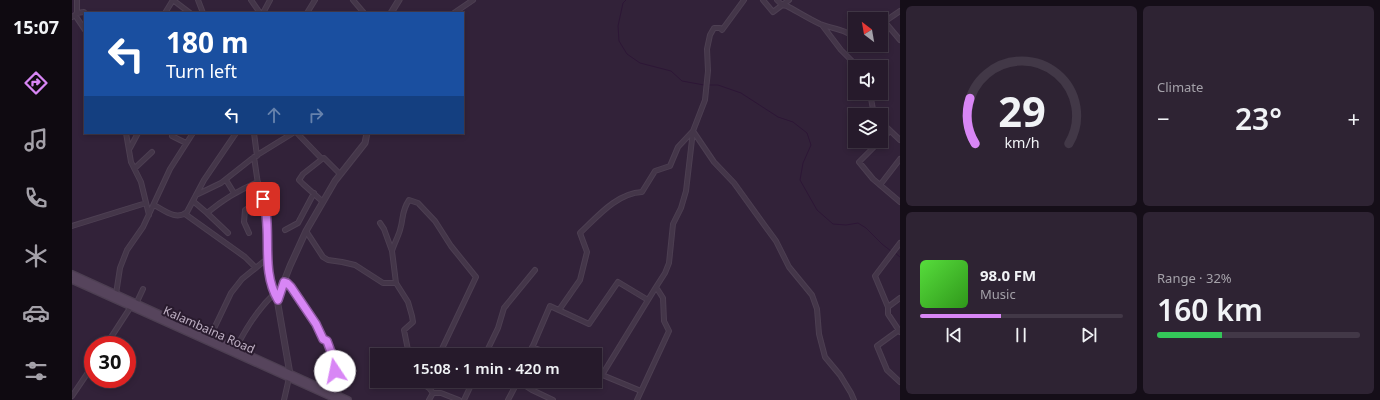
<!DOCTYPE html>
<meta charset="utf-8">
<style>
body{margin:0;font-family:"Noto Sans",sans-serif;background:#2e2333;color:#f1f3f6;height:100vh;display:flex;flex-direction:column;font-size:15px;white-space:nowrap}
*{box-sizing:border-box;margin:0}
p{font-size:13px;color:#a4a1a9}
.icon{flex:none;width:22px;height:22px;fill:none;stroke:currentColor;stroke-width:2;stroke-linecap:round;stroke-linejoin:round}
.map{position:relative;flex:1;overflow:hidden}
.drawer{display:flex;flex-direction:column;gap:6px;padding:6px;background:#150e18;width:480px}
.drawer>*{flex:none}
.guide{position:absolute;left:12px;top:12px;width:380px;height:122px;border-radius:0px;box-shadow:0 2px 6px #0003,0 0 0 1px #423847;background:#1a4fa0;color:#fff;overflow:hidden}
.needle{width:26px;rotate:329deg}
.tools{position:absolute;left:776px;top:12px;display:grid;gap:8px}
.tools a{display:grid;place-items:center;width:40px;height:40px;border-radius:0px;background:#261a2b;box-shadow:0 2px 6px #0003,0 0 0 1px #423847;font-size:20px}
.speed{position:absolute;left:12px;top:336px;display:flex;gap:8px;font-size:20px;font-weight:700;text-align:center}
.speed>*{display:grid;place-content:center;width:52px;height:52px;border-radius:50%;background:#261a2b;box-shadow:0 2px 6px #0003,0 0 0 1px #423847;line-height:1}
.speed .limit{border:6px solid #d22;background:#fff;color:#111}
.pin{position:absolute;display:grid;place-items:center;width:34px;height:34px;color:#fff;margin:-17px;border-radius:8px;box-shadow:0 2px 6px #0006}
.me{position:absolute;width:44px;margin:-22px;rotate:349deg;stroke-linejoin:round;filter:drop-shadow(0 0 3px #0008)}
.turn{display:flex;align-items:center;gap:14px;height:84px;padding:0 16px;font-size:18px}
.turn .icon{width:52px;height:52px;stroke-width:2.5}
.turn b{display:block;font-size:28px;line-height:34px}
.lanes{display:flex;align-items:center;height:38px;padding:0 16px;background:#0003;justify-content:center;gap:20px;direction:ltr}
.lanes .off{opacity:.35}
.big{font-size:30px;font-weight:600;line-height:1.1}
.drawer .widget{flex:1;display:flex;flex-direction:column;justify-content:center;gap:6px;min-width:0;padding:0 14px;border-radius:6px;background:#2e2333}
.drawer .dial{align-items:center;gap:0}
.dial svg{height:104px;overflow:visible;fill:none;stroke:#423847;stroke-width:7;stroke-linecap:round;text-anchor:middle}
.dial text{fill:#f1f3f6;stroke:none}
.song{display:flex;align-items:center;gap:12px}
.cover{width:48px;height:48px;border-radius:6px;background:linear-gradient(135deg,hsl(110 70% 55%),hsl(110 70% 35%))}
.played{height:4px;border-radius:2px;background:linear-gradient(90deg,#d886f5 40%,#423847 40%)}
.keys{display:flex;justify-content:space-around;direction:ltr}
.heat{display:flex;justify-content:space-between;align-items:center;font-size:22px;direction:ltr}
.charge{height:6px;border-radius:3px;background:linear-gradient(90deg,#34c759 32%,#423847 0)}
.drawer .tiles{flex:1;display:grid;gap:6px;grid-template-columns:repeat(2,1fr)}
.trip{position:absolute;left:298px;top:348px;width:232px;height:40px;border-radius:0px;background:#261a2b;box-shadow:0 2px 6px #0003,0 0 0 1px #423847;font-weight:600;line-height:40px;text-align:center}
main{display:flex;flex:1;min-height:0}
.tabs{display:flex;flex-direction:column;width:72px;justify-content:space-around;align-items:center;background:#0f0a11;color:#a4a1a9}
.tabs .icon{width:28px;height:28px}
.tabs .current{color:#d886f5}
.tabs b{font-size:18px;color:#f1f3f6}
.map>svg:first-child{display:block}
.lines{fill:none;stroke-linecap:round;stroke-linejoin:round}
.stream{stroke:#2d1636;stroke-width:1}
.minor-casing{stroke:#4d3f52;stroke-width:6}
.tertiary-casing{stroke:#4d3f52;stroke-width:7}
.secondary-casing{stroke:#4d3f52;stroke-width:8}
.minor{stroke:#443649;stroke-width:4}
.tertiary{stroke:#443649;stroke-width:5}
.secondary{stroke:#56445c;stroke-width:5.5}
.route-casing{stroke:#8c579f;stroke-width:10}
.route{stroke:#d886f5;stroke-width:7}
.labels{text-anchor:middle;stroke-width:4;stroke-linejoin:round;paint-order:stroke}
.street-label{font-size:12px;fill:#c0b1c5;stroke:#291b2e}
</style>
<main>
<nav class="tabs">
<b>15:07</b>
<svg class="icon current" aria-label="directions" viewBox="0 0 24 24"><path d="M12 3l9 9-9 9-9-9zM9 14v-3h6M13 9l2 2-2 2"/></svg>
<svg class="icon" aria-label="music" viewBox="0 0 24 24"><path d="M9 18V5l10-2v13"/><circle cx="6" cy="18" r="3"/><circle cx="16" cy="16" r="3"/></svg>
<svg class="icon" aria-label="phone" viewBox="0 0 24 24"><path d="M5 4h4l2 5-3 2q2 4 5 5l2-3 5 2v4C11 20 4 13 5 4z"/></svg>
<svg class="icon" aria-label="climate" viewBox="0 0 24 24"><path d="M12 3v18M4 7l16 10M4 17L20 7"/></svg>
<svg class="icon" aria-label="car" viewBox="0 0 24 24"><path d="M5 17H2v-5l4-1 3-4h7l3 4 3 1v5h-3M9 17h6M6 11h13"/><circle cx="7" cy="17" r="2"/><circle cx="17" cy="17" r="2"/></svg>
<svg class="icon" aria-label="filters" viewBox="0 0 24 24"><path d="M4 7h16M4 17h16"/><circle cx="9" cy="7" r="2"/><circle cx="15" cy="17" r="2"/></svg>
</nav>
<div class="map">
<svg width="828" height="400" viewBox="0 0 828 400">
<rect width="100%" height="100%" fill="#322239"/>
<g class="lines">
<path class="stream" d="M554,0L551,3L546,26L547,41L555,54L568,63L599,71L610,81L632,85
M635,85H646L669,93L706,117L721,122L735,133L739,145L731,163L728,180L745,210L761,224L774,225L786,223L794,228L810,244L819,251
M822,252L828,257"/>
<defs>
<path id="minor" d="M101,0L118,13
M126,0L131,13
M179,0L188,13
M281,0L292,13
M691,0L701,12L717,0
M705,0L710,5L715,6C726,12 737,19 748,24C761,29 773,29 783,38
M5,13L12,12L13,13
M93,13L101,0
M191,13L198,0
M235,13L243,0
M382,13L401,0
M3,15L5,13V0
M0,17L3,15L13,30
M812,21L828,40
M809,24L828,11
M750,25L769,50L786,67
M798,93L802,115
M809,122L828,140
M54,133L59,162L69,182L77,215
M182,133L185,156
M225,133L249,158L250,159L252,158L268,174
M100,136L114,143
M809,140L818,131
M808,141L787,162L801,179L828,202
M58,148L66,133
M182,157L186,184L193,204L197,277L202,294L205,299
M250,159L231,174L227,180L231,184L251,202
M63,168L80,152
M154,180L162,193
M808,185L828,159
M124,195L149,183L182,157L221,133
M121,201L135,213C152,199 165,191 186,182
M82,205C92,210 104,221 115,212L132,180L164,133
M135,213L156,233
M113,214L173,257L184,268
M308,223L312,229L320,251L324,283L336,302L340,316L341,322L332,330L337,355
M0,226L74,203
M213,230L226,223L242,193
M234,231L251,257L256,260L270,262L283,265L311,283H324
M177,233L172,222L173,210L191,199
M828,243L803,276L816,307V314L828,332
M320,251C322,244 326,237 328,230C332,217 329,212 337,200L346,203L363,221L379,246L404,277L367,355
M212,282L215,283L219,287C229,303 241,319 250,336C252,341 256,343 258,349C261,356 261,362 263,370C265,383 272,380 265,395
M44,294L48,268L55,250L71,227L98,169L121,133
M64,304L71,289
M816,307L828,298
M487,310L508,280L515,252L508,233C525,217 545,193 570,192L583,171L598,166L606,147L621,131L642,162L662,183L693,226L704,241L717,267L740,295L745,309L747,334L753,357L768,375L779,393L782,400
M827,330L805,346L815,370L828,382
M138,337L159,293L170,279L196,258
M34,345L60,305
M460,347L481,355
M164,348C174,328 185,310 202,294
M413,355L426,328L432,308L463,270
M457,355L478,306L517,324L546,282L576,300
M523,372L569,391
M530,375L584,287
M346,381L357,388L361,393L357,400
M446,381L460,390L481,400
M361,393H369L387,400
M0,396L21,365
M212,400L217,378
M392,400L401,381
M436,400L446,381
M565,400L597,331L592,321L591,298L584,287L593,273L597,263L601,224L609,208L614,191L621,131L633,100L636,71L635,49L638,35L642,28H648L650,30L672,0"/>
<path id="tertiary" d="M319,13L327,0
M218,374L205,299L218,266L234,231L263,181L293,143L295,133"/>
<path id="secondary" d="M0,274L276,400
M0,280L266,400"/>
</defs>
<use href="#minor" class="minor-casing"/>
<use href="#tertiary" class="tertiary-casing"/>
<use href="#secondary" class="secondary-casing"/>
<use href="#minor" class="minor"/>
<use href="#tertiary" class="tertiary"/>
<use href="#secondary" class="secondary"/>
</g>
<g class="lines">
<defs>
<path id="route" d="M191,199C201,231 188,270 206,300L212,282L215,283L219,287L244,324L251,339L255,341L262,360L263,371"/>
</defs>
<use href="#route" class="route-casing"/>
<use href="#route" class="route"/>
</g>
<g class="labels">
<g class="street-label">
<text transform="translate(137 330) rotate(24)" y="4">Kalambaina Road</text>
</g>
</g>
</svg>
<div class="tools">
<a><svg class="needle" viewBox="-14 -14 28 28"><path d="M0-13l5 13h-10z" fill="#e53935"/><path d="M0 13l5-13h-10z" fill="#a4a1a9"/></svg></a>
<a><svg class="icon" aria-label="sound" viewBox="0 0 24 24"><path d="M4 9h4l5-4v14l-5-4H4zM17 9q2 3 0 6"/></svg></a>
<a><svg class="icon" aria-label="layers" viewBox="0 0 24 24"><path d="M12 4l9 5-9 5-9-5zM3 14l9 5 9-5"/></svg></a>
</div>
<div class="speed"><div class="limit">30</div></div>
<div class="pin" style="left:191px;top:199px;background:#d93025"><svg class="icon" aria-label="arrive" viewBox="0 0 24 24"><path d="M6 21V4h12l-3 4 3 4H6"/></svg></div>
<svg class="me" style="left:263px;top:371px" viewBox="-20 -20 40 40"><circle r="19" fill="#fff"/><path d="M0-13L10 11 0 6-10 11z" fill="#d886f5"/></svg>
<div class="trip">15:08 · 1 min · 420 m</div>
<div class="guide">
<div class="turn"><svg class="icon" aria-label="left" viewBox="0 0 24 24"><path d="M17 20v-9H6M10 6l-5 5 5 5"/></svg><div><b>180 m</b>Turn left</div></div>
<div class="lanes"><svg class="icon" aria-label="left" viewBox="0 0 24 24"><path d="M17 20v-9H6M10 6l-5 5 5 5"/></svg><svg class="icon off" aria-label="ahead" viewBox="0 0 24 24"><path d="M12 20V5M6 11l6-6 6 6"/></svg><svg class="icon off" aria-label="right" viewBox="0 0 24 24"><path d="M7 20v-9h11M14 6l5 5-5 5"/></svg></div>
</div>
</div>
<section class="drawer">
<div class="tiles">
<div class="widget dial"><svg viewBox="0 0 100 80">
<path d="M14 69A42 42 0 1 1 86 69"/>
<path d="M14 69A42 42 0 0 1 10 34" stroke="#d886f5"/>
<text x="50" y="56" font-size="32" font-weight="700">29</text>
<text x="50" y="72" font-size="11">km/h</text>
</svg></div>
<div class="widget"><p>Climate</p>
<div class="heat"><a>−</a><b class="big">23°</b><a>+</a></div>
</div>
<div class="widget">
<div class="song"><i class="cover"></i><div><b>98.0 FM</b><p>Music</p></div></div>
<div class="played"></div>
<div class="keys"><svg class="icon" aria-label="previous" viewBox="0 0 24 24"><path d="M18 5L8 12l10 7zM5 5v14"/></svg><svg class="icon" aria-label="pause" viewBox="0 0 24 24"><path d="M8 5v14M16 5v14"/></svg><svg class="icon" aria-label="next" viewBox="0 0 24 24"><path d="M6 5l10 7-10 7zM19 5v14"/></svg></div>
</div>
<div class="widget"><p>Range · 32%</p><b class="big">160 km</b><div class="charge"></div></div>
</div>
</section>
</main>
